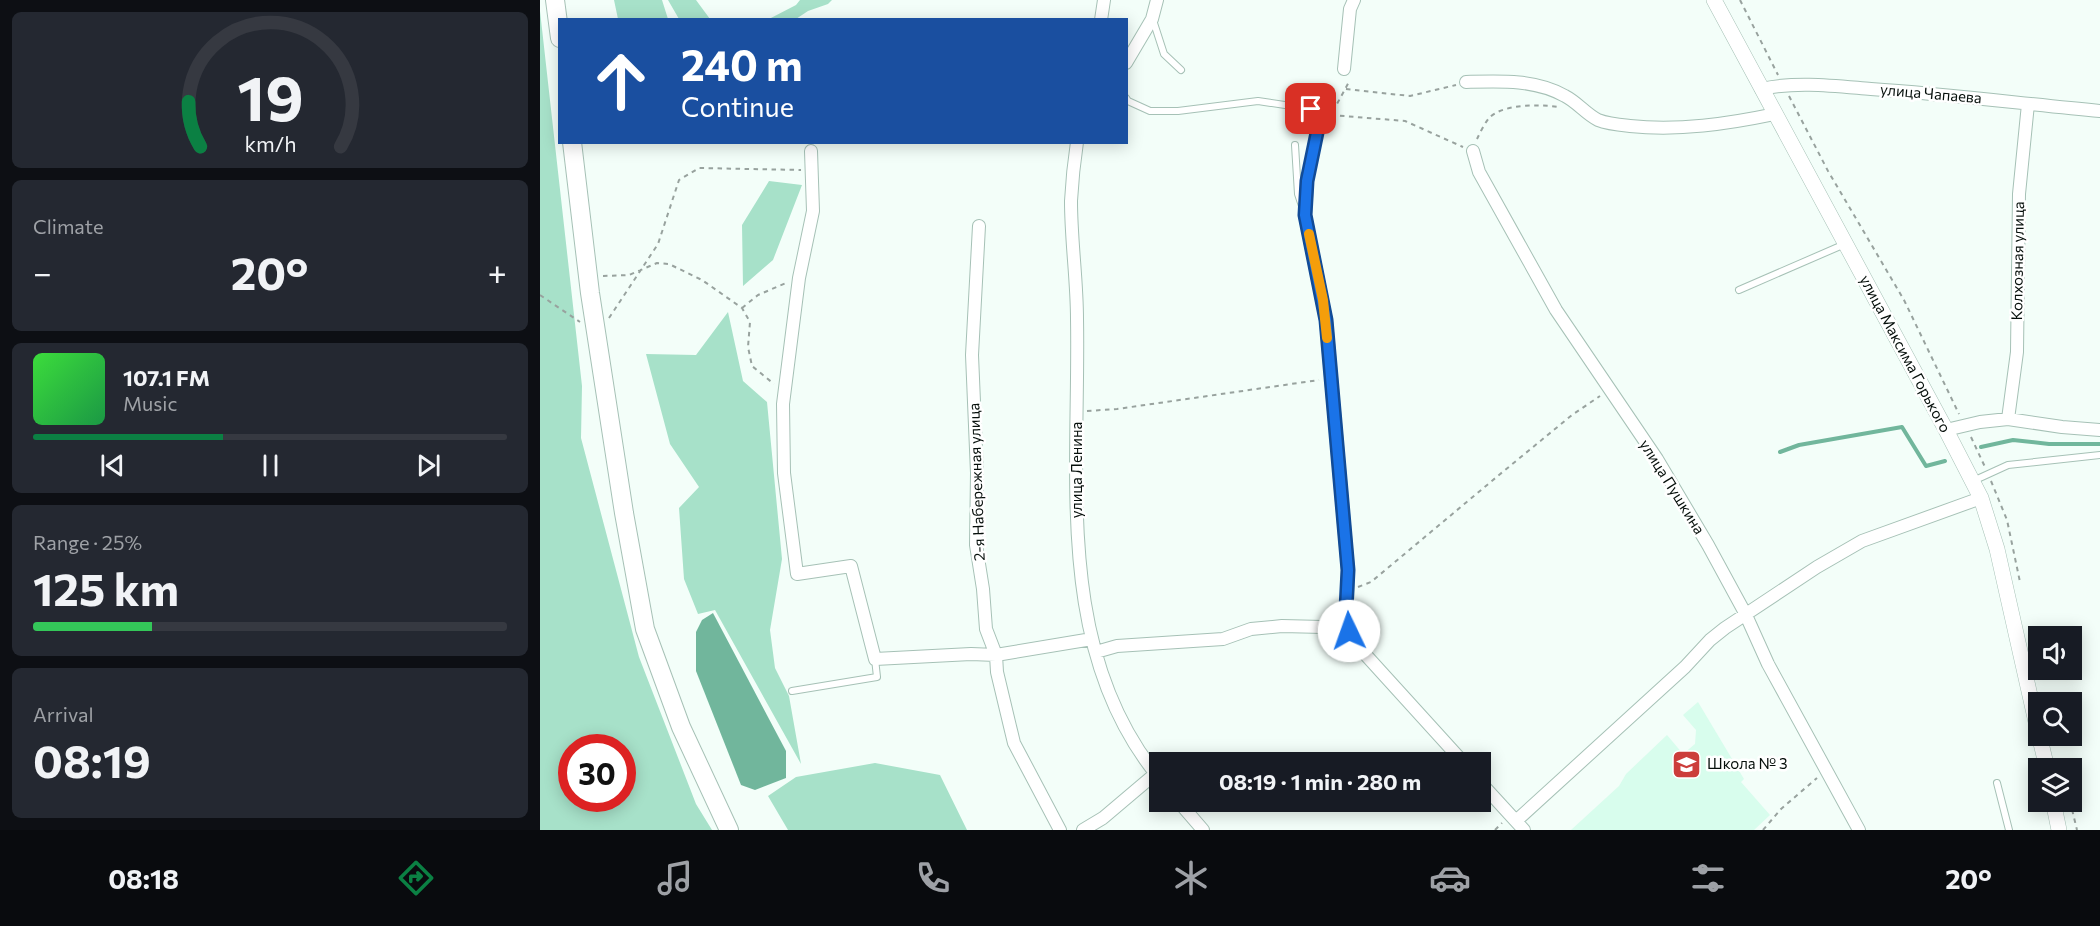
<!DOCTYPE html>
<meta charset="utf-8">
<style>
body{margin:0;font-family:Commissioner,sans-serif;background:#242831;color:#f1f3f6;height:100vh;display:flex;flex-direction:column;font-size:22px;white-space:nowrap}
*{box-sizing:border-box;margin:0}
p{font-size:20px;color:#9ea1a6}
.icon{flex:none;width:33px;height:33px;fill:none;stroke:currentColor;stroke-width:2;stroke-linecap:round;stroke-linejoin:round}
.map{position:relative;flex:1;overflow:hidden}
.drawer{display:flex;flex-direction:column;gap:12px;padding:12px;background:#0d0f14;width:540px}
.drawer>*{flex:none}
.hud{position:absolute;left:18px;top:18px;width:570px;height:126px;border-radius:0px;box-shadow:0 3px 15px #0003;background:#1a4fa0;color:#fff;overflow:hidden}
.controls{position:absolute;left:1488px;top:626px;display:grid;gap:12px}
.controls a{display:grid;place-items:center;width:54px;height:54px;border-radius:0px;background:#171b24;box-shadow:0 3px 15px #0003;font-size:30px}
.speed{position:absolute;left:18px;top:734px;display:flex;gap:12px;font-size:30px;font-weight:700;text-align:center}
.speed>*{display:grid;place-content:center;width:78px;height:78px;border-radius:50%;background:#171b24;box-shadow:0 3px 15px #0003;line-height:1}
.speed .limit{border:9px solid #d22;background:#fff;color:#111}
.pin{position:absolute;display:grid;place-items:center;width:51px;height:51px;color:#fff;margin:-26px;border-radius:12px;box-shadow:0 3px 9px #0006}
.me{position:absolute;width:66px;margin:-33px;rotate:357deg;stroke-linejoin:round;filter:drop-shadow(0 0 4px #0008)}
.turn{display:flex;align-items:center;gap:21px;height:126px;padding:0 24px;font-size:27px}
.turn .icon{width:78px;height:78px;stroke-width:2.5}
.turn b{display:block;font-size:42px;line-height:51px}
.big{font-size:45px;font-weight:700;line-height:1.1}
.drawer .card{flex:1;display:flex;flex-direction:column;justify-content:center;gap:9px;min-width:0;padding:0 21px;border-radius:9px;background:#242831}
.drawer .dial{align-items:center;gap:0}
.dial svg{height:156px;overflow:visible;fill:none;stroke:#363941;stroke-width:7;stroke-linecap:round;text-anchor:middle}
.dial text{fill:#f1f3f6;stroke:none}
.song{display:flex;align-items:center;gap:18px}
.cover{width:72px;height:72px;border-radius:9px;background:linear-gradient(135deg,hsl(120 70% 55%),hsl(140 70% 35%))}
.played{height:6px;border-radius:3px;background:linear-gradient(90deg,#0b8043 40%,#363941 40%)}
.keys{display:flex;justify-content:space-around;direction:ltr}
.heat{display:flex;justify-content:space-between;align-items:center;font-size:33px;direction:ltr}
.charge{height:9px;border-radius:4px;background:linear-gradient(90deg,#34c759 25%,#363941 0)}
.trip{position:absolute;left:609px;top:752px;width:342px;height:60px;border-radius:0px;background:#171b24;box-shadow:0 3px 15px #0003;font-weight:700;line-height:60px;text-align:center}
.tabs{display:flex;height:96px;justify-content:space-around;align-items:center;background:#090b0e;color:#9ea1a6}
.tabs .icon{width:42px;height:42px}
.tabs .selected{color:#0b8043}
.tabs b{font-size:27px;color:#f1f3f6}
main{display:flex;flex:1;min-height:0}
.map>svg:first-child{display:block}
.built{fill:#d8fded}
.green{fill:#a7e1c9;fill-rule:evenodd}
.water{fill:#71b69c}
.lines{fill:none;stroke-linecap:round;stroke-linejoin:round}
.stream{stroke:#71b69c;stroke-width:4}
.service-casing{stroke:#a6c1b6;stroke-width:8}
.minor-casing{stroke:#a6c1b6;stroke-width:14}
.tertiary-casing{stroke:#a6c1b6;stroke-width:16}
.secondary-casing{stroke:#a6c1b6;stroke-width:20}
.path{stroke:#98a29e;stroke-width:2;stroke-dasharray:4.5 4.5;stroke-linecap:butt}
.service{stroke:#fff;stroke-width:6}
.minor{stroke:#fff;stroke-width:12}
.tertiary{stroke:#fff;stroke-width:15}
.secondary{stroke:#fff;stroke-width:18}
.route-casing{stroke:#114b97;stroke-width:15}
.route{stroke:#1a73e8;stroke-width:10}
.slow{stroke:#f59e0b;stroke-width:10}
.labels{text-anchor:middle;stroke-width:5;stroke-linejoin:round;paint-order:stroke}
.street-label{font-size:15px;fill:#060f0b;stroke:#fff}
.poi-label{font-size:15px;fill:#060f0b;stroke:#fff;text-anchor:start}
</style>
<main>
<section class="drawer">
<div class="card dial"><svg viewBox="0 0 100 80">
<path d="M14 69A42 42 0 1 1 86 69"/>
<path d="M14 69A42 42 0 0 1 8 46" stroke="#0b8043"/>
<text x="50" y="56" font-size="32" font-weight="700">19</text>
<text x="50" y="72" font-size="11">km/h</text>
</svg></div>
<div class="card"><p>Climate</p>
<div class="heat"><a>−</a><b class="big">20°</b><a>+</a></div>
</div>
<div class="card">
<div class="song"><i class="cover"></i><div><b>107.1 FM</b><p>Music</p></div></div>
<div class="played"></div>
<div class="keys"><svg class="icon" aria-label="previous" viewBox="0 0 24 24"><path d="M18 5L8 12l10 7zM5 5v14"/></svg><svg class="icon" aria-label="pause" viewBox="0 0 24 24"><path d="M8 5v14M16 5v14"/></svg><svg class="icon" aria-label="next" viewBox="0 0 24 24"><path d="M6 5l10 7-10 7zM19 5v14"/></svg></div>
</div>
<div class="card"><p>Range · 25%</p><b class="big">125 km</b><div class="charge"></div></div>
<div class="card"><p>Arrival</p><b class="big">08:19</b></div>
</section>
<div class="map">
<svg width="1560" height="830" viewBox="0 0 1560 830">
<rect width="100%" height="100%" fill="#f3fef9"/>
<path class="built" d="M1158,702L1204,779L1201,782L1230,815L1214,830H1031L1079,786L1086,774L1127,735L1143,754L1155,744L1156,730L1143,715Z"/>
<path class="green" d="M74,0H122L128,19H78Z
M128,0H156L170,19H139Z
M260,0H292L288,4L268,11L256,19H229L256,5Z
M0,11L42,386L41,438L99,657L156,804L172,830H0ZM32,747H82V798H32Z
M229,181L262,185L233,260L203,286L202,225Z
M188,312L203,381L227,402L242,559L230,630L235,668L249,696L261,764L175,610L158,614L144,579L139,508L159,487L130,444L106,354L156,355Z
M335,763L400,775L427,830H248L228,796L256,777Z"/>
<path class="water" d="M173,613L246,751V778L215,790L201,785L156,671V632L162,620Z"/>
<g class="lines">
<path class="stream" d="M1441,447L1473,440L1509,444H1560
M1240,452L1259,445L1362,427L1386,466L1405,461"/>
<defs>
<path id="service" d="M613,20L624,54L641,70
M586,98L588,101L610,111H638L718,101L771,109L779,123L767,181
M755,145L758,194L762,206
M1199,290L1305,244
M1433,481L1468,465L1560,455
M252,691L337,677L335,659
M1457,783L1469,830"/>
<path id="minor" d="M561,20L564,0
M586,63L612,19L617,0
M804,69L810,9L814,0
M926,82C959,81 995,79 1025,96C1037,102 1046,114 1058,120C1068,124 1080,125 1090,126C1139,131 1187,124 1235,114
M1221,89C1257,81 1295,86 1331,89C1408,94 1484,104 1560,111
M537,142C534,162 532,182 531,201C531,241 537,280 537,319C540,474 513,651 620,779
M271,151L273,211L259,278L243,404L244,473L257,574L311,566L335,659L431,654L456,655L552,639
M933,151L939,172L1016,310L1117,459L1168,545L1205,613L1228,664L1319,830
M767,181L765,215L786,320L808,570C808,595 803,619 814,642L923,762
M439,226L432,355L437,473L436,545L443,589L446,629L456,655L457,672L474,743L520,830
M1468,419L1477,352L1479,194L1488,104
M1406,430L1440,422L1468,419L1522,427L1560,430
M556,652L577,646L683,639L711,629L742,626L783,627L799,633L813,642
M940,782L984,830
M638,801L663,830
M976,821L1145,667L1170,640L1185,628L1277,567L1322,541L1441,498
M543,830L563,818L615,774"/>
<path id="tertiary" d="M1174,0L1406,430L1441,498L1457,549L1498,731
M1499,735L1507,768
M1513,801L1519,830"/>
<path id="secondary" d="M15,0L20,38
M32,142L50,293L84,513L105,629L141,727L189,830"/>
</defs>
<use href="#service" class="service-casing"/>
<use href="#minor" class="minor-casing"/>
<use href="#tertiary" class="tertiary-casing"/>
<use href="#secondary" class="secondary-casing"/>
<path class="path" d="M1200,0L1238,75
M806,89L870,96L916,85
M1249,96L1288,171L1364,300L1419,414
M791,115L865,121L923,147
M787,118L791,115L810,80
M937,139C940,133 944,124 949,118C962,104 1000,104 1018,107
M63,276L89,275L117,263L129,264L162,280L202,308L210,322L208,347L212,366L234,384
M0,295L40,322
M202,308L218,295L246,283
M69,318L118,244L139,180L159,168L261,170
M547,411L577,409L779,380
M1431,437L1445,467
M1451,481L1467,520L1480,582
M818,587L831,582L959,475L1032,415L1060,396
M1530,801L1537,830
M955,830L962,823
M1223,830L1241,809L1277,778"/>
<use href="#service" class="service"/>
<use href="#minor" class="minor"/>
<use href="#tertiary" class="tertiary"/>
<use href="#secondary" class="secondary"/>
</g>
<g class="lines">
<defs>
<path id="route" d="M771,109L779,123L767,181L765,215L786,320L808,570L806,609L809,631"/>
</defs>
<use href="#route" class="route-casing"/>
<use href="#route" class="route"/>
<path class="slow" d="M769,234L783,300L787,338"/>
</g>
<defs>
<symbol id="school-square" viewBox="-11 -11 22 22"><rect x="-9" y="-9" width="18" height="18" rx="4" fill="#cc3d3b" stroke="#fff"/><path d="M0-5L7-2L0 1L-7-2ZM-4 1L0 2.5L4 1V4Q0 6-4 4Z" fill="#fff"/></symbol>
</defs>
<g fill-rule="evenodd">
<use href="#school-square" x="1130" y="748" width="33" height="33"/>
</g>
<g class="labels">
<g class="street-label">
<text transform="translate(1391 94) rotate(5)" y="5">улица Чапаева</text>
<text transform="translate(1478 261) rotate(-89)" y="5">Колхозная улица</text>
<text transform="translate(1365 354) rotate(62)" y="5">улица Максима Горького</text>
<text transform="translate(537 470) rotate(-90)" y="5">улица Ленина</text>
<text transform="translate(437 482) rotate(-92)" y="5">2-я Набережная улица</text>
<text transform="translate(1132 487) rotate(58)" y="5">улица Пушкина</text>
</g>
<g class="poi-label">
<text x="1167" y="769">Школа № 3</text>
</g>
</g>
</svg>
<div class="controls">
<a><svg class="icon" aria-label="sound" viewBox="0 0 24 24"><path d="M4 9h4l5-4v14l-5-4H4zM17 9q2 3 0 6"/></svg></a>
<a><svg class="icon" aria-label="search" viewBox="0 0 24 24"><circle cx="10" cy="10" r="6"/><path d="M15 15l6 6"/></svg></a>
<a><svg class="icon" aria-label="layers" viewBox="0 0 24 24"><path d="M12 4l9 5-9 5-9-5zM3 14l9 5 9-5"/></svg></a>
</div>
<div class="speed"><div class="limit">30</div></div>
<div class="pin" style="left:771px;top:109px;background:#d93025"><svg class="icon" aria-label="arrive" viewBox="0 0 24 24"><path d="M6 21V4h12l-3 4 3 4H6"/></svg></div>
<svg class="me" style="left:809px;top:631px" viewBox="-20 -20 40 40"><circle r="19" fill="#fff"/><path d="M0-13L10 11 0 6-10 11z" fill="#1a73e8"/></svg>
<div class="trip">08:19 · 1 min · 280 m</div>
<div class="hud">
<div class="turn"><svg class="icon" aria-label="ahead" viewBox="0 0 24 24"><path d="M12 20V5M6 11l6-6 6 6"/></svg><div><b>240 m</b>Continue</div></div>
</div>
</div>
</main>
<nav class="tabs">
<b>08:18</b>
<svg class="icon selected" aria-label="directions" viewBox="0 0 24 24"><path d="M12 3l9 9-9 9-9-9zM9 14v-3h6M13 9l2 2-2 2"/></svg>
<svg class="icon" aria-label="music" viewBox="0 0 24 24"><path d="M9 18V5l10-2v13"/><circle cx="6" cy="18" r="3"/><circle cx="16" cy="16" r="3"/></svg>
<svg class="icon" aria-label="phone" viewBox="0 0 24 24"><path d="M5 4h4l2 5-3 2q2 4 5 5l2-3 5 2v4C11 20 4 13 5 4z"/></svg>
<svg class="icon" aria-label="climate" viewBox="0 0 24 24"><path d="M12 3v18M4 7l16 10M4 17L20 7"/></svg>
<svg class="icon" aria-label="car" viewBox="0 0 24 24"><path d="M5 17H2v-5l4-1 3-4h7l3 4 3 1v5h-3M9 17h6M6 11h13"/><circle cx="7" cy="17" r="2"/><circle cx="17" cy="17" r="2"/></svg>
<svg class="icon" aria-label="filters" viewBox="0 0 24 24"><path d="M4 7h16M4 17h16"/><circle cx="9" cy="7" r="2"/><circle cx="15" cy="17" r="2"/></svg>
<b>20°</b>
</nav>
